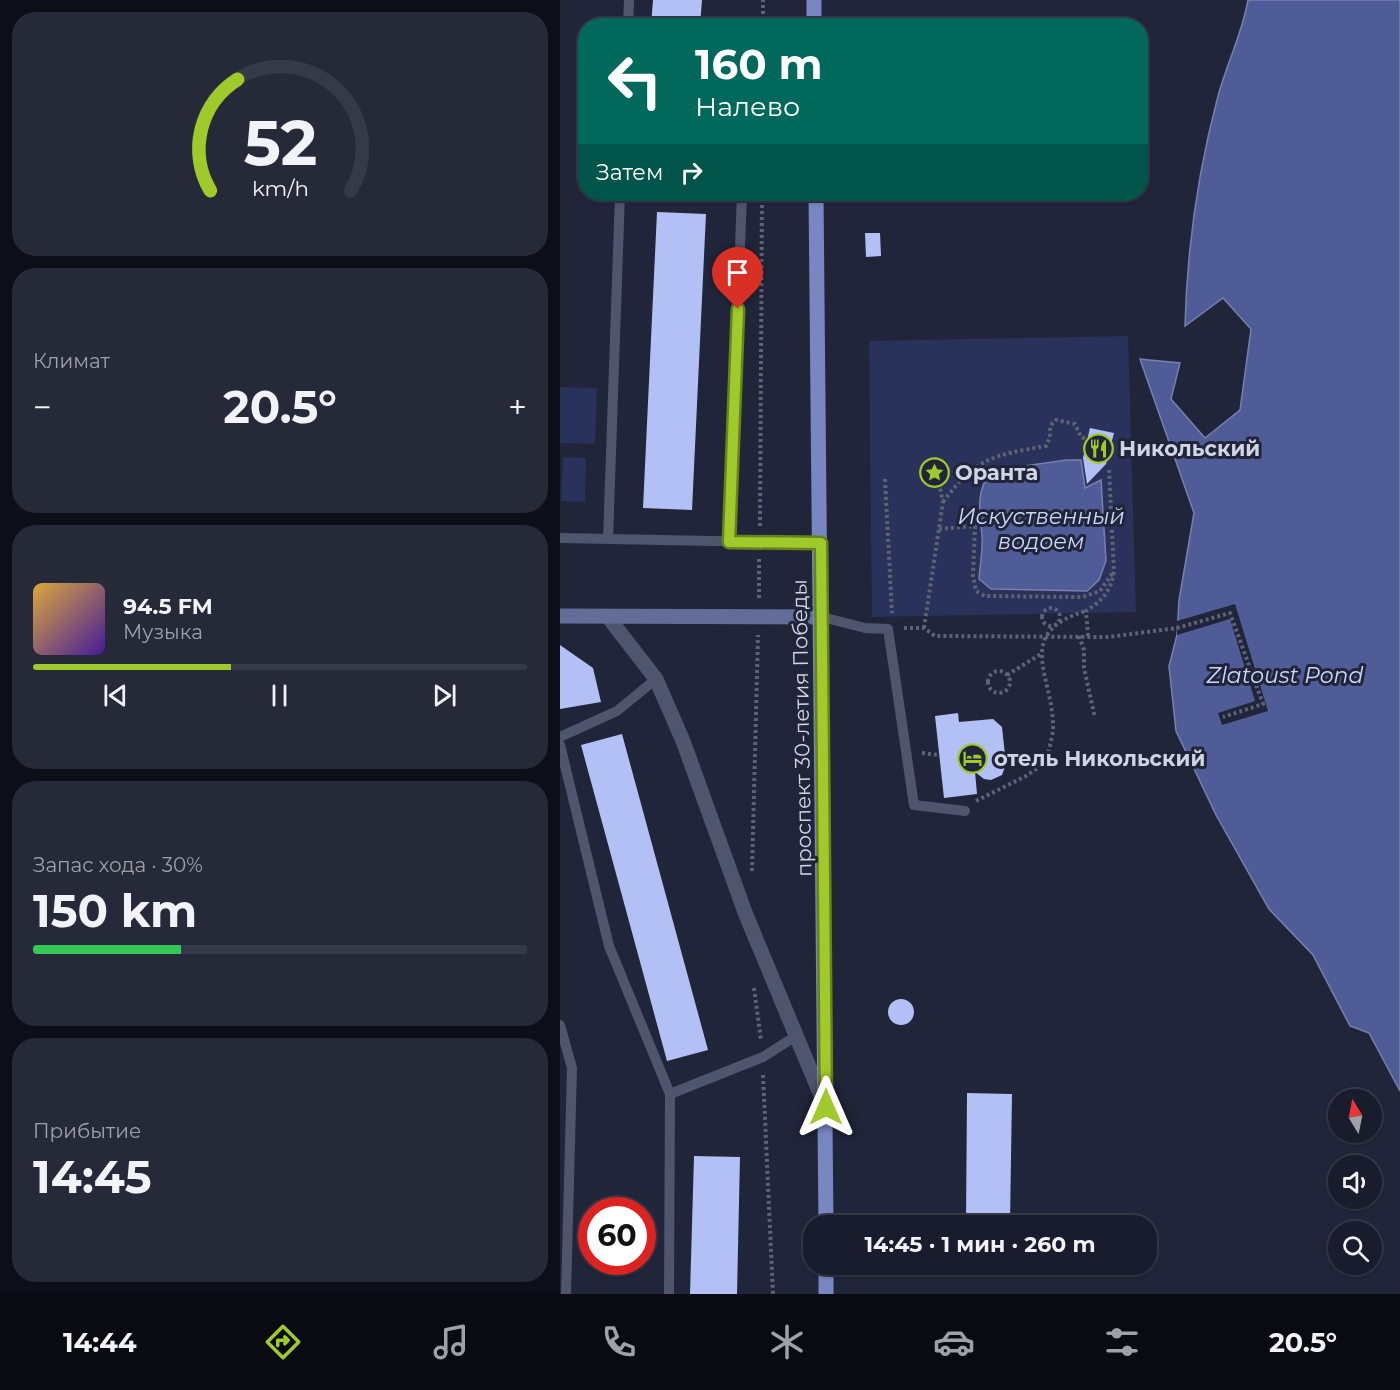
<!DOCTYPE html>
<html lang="ru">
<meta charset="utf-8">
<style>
body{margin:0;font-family:Montserrat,sans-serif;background:#252938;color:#f1f3f6;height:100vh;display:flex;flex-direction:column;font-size:22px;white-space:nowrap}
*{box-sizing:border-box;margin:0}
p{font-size:20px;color:#9fa1a9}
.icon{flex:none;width:33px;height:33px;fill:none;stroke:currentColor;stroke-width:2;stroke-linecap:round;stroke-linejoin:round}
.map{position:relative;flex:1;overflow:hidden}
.details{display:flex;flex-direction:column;gap:12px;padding:12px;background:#0d0f18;width:560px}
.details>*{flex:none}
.guide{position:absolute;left:18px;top:18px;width:570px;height:183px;border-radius:24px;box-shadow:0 2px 4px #0004,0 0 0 2px #363a48;background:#00695c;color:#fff;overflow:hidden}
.needle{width:39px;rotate:350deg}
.fabs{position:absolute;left:768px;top:1089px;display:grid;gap:12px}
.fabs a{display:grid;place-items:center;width:54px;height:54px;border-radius:50%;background:#181c2c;box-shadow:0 2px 4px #0004,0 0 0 2px #363a48;font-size:30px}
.speed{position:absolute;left:18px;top:1197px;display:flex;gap:12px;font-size:30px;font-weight:700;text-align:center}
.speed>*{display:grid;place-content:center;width:78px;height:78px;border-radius:50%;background:#181c2c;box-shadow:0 2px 4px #0004,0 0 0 2px #363a48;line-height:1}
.speed .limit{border:9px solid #d22;background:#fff;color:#111}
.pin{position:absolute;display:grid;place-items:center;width:51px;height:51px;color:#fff;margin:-62px -26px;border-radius:50% 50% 50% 0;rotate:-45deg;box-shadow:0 0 6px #0007}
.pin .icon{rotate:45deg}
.me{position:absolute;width:66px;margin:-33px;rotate:0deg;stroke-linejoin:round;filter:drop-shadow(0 0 4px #0008)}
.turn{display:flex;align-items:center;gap:21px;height:126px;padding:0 18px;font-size:27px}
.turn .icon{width:78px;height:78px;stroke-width:2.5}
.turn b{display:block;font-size:42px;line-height:51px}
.then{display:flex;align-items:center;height:57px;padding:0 18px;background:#0003;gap:12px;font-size:22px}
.big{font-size:45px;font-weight:700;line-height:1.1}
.details .tile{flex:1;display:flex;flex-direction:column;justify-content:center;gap:9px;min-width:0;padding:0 21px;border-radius:24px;background:#252938}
.details .dial{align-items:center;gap:0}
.dial svg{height:156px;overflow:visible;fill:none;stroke:#363a48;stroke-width:7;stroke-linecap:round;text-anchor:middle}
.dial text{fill:#f1f3f6;stroke:none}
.song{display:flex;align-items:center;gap:18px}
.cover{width:72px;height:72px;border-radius:9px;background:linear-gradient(135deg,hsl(40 70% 55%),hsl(260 70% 35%))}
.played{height:6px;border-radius:3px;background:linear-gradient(90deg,#a0c92b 40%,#363a48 40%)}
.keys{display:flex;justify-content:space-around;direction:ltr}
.heat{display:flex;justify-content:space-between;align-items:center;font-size:33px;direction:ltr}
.charge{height:9px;border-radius:4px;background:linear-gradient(90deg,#34c759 30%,#363a48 0)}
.trip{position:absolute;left:243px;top:1215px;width:354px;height:60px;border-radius:24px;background:#181c2c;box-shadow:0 2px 4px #0004,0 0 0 2px #363a48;font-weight:700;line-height:60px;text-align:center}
.menu{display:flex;height:96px;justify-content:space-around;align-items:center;background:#0a0b12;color:#9fa1a9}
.menu .icon{width:42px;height:42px}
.menu .active{color:#a0c92b}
.menu b{font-size:27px;color:#f1f3f6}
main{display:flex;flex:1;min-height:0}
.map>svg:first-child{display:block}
.green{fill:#2a315a}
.water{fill:#505c97;stroke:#7780ae;stroke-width:1.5}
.pier{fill:#20253a}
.building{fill:#b3c0f5}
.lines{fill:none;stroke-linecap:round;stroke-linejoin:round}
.path{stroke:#5d6274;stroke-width:4;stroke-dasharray:3 3;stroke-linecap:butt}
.lane{stroke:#4f556d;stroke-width:10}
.street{stroke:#4f556d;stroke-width:15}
.secondary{stroke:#646d98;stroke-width:15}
.primary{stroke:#7886c2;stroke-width:15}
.route-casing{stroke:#68831c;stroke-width:15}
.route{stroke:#a0c92b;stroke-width:10}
.labels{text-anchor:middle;stroke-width:6;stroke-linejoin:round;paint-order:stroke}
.poi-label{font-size:21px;font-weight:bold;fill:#d1d5e3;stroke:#20253a;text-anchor:start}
.street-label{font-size:21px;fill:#d1d5e3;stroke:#20253a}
.water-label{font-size:22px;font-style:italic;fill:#cdd7fa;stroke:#20253a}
</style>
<main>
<section class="details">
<div class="tile dial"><svg viewBox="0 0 100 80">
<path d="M14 69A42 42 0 1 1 86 69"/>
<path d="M14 69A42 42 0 0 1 28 12" stroke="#a0c92b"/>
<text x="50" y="56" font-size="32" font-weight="700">52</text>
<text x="50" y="72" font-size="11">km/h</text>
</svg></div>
<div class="tile"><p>Климат</p>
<div class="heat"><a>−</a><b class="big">20.5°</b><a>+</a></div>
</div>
<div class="tile">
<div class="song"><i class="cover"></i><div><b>94.5 FM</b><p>Музыка</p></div></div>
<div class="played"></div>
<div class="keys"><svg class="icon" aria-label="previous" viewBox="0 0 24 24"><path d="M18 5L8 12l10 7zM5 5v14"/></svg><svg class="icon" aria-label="pause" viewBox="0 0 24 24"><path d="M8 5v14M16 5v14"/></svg><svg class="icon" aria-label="next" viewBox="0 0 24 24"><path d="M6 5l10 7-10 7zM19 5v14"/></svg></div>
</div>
<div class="tile"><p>Запас хода · 30%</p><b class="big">150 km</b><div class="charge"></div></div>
<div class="tile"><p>Прибытие</p><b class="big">14:45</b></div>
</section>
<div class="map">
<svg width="841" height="1294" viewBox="0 0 841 1294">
<rect width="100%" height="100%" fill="#20253a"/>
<path class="green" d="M568,336L576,612L312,617L309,341Z
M0,387L37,388L35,444L0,443Z
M3,457L26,458L25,502L1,501Z"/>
<path class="water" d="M688,0H840V1091L809,1033L790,1026L753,955L709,909L656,815L616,731L609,666L617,635L619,600L634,513L580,359L620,363L611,399L645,438L680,410L691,329L663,298L625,326C627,247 638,171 658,96C667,63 682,34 688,0Z
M506,460H521L525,488L541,480L546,561L539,580L527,591L431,589L419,579C420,565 423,550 422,536C420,511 415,493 431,471Z"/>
<path class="pier" d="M675,604L708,711L662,725L658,713L695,701L670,619L617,635V621Z"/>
<path class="building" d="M93,0H142L140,26H91Z
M97,212L146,214L132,510L83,508Z
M305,233H320L321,256L306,257Z
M530,428L554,433L546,464L527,484L523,458Z
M0,645L33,668L41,702L0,709Z
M398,713L399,722L433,719L442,727L446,764L442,775L431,780L424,779L415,772L417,794L384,798L375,716Z
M62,734L148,1050L107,1061L21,745Z
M328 1012a13 13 0 1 1 26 0a13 13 0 1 1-26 0Z
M407,1093L452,1094L450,1223H406Z
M134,1156L180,1157L177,1294H130Z"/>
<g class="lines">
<path class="path" d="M203,26V0
M325,479L332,613
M383,502C416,458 433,455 486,446L490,437V426L496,420L515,424L521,437L528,440
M200,526L202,194
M379,529L415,526L413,575L416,591L425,596L523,597L540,591L554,571
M199,598V557
M482 617a9 9 0 1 1 18 0a9 9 0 1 1-18 0Z
M344,628H364L375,636L548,637L617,628L670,613L703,704L663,717
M364,628L383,502L379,484
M519,636L524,650V668L535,718
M528,636L526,611C543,600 551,591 554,571L549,469
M428 682a11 11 0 1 1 22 0a11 11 0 1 1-22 0Z
M447,675L481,654
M362,753L379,755
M416,801L466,776L486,762C488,752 492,740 493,730C495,678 451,633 526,611
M192,871L198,635
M194,988L201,1040
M203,1075L213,1294"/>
<path class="lane" d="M68,26L69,0
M0,538L261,543
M48,539L60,194
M169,542L182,194
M262,617L305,628L328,629L354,805L405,811
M0,737L57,711L96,679
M0,745L49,946L110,1094L109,1294
M0,1025L12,1068L6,1294
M110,1094L203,1057L236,1036"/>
<path class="street" d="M48,617L96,679L123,741L186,915L265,1105"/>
<path class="secondary" d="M0,616L262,617"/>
<path class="primary" d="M254,0V26
M256,194L266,1226
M266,1264V1294"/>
</g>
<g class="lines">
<defs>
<path id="route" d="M178,309L169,542L261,543L266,1107"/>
</defs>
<use href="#route" class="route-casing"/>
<use href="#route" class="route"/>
</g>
<defs>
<symbol id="restaurant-ring" viewBox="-11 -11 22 22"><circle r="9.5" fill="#20253a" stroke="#a0c92b" stroke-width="1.5"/><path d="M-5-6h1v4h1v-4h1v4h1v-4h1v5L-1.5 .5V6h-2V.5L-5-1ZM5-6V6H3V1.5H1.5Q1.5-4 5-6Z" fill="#a0c92b"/></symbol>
<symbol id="sight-ring" viewBox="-11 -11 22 22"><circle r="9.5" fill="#20253a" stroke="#a0c92b" stroke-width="1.5"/><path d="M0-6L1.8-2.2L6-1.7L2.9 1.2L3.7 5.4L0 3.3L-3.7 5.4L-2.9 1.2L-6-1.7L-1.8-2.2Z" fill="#a0c92b"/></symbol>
<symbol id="hotel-ring" viewBox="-11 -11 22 22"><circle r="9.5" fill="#20253a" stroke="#a0c92b" stroke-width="1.5"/><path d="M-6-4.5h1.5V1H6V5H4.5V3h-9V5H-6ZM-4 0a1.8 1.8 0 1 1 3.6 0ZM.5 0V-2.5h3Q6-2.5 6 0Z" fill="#a0c92b"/></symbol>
</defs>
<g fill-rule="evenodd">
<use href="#restaurant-ring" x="522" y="432" width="33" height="33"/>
<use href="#sight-ring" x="358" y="456" width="33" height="33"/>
<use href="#hotel-ring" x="396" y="742" width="33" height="33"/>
</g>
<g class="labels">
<g class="poi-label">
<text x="559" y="456">Никольский</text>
<text x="395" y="480">Оранта</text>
<text x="434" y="766">отель Никольский</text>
</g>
<g class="street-label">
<text transform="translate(242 728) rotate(-91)" y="7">проспект 30-летия Победы</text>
</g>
<g class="water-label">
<text x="481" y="524">Искуственный<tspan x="481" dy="25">водоем</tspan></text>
<text x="725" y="683">Zlatoust Pond</text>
</g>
</g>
</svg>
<div class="fabs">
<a><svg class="needle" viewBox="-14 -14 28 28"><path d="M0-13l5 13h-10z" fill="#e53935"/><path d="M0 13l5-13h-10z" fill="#9fa1a9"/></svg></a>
<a><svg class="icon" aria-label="sound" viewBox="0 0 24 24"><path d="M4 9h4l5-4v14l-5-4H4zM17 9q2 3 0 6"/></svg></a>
<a><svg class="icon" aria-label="search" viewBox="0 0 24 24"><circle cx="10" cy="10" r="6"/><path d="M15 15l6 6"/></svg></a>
</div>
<div class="speed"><div class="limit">60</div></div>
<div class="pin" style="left:178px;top:309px;background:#d93025"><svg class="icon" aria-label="arrive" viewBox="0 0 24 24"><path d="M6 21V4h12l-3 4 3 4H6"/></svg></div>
<svg class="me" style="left:266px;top:1107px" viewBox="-20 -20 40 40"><path d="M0-17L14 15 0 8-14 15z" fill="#a0c92b" stroke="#fff" stroke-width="4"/></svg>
<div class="trip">14:45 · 1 мин · 260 m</div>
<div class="guide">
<div class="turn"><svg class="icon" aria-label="left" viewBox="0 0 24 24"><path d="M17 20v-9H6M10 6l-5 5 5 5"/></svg><div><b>160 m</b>Налево</div></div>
<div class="then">Затем<svg class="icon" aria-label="right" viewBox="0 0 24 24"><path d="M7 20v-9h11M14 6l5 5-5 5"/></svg></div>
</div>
</div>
</main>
<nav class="menu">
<b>14:44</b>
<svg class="icon active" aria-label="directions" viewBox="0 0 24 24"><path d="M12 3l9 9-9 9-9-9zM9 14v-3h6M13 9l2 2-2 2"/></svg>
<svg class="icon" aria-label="music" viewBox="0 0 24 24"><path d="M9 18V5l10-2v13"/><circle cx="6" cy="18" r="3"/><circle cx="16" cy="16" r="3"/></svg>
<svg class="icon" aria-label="phone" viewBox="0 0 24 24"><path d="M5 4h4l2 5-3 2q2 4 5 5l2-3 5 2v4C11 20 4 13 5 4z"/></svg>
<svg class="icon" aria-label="climate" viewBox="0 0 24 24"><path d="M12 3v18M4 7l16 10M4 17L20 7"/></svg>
<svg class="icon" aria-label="car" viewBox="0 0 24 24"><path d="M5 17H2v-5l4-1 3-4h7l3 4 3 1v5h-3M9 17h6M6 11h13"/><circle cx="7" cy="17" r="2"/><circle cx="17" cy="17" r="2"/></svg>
<svg class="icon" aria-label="filters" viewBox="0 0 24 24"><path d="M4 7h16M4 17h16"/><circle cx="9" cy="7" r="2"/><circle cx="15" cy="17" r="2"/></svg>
<b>20.5°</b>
</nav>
